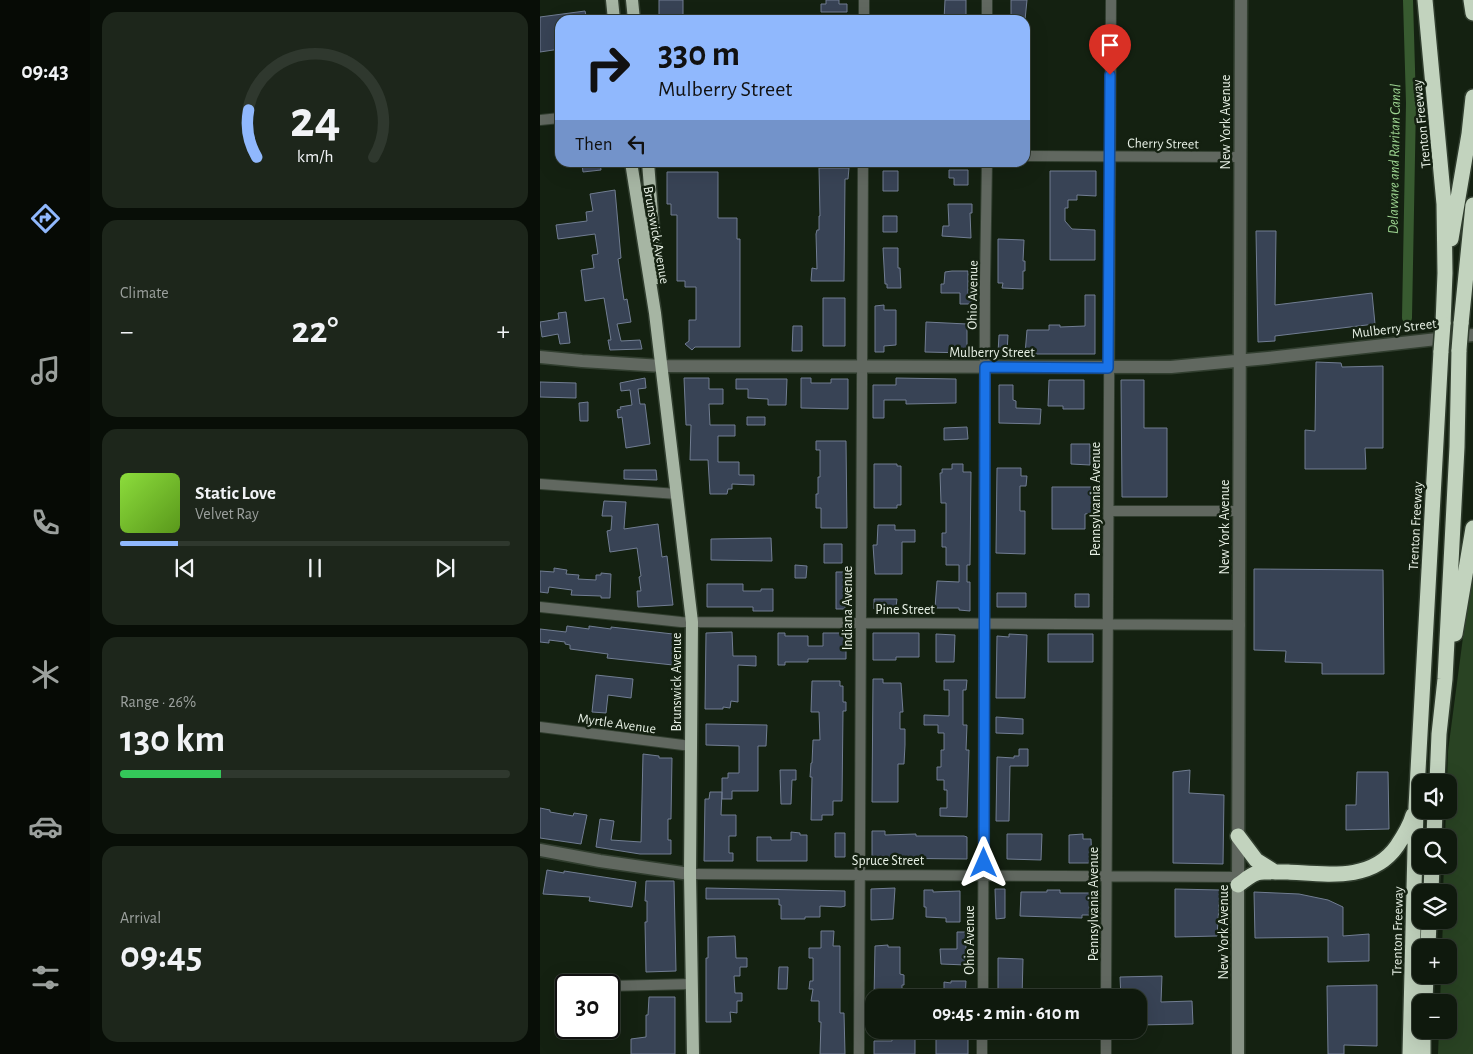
<!DOCTYPE html>
<meta charset="utf-8">
<style>
body{margin:0;font-family:"Alegreya Sans",sans-serif;background:#1d261b;color:#f1f3f6;height:100vh;display:flex;flex-direction:column;font-size:19px;white-space:nowrap}
*{box-sizing:border-box;margin:0}
p{font-size:16px;color:#9ba09d}
.icon{flex:none;width:28px;height:28px;fill:none;stroke:currentColor;stroke-width:2;stroke-linecap:round;stroke-linejoin:round}
.map{position:relative;flex:1;overflow:hidden}
.drawer{display:flex;flex-direction:column;gap:12px;padding:12px;background:#080e07;width:450px}
.drawer>*{flex:none}
.top-card{position:absolute;left:15px;top:15px;width:475px;height:152px;border-radius:15px;box-shadow:0 5px 20px #0002,0 0 0 1px #2f382e;background:#90b8fd;color:#111;overflow:hidden}
.buttons{position:absolute;left:872px;top:774px;display:grid;gap:10px}
.buttons a{display:grid;place-items:center;width:45px;height:45px;border-radius:10px;background:#0f190d;box-shadow:0 5px 20px #0002,0 0 0 1px #2f382e;font-size:25px}
.speed{position:absolute;left:15px;top:974px;display:flex;gap:10px;font-size:25px;font-weight:700;text-align:center}
.speed>*{display:grid;place-content:center;width:65px;height:65px;border-radius:50%;background:#0f190d;box-shadow:0 5px 20px #0002,0 0 0 1px #2f382e;line-height:1}
.speed .limit{border:2px solid #111;border-radius:8px;background:#fff;color:#111}
.pin{position:absolute;display:grid;place-items:center;width:42px;height:42px;color:#fff;margin:-51px -21px;border-radius:50% 50% 50% 0;rotate:-45deg;box-shadow:0 0 5px #0007}
.pin .icon{rotate:45deg}
.me{position:absolute;width:55px;margin:-28px;rotate:0deg;stroke-linejoin:round;filter:drop-shadow(0 0 4px #0008)}
.turn{display:flex;align-items:center;gap:18px;height:105px;padding:0 20px;font-size:22px}
.turn .icon{width:65px;height:65px;stroke-width:2.5}
.turn b{display:block;font-size:35px;line-height:42px}
.then{display:flex;align-items:center;height:48px;padding:0 20px;background:#0003;gap:10px;font-size:19px}
.big{font-size:38px;font-weight:700;line-height:1.1}
.drawer .tile{flex:1;display:flex;flex-direction:column;justify-content:center;gap:8px;min-width:0;padding:0 18px;border-radius:15px;background:#1d261b}
.drawer .dial{align-items:center;gap:0}
.dial svg{height:130px;overflow:visible;fill:none;stroke:#2f382e;stroke-width:7;stroke-linecap:round;text-anchor:middle}
.dial text{fill:#f1f3f6;stroke:none}
.song{display:flex;align-items:center;gap:15px}
.cover{width:60px;height:60px;border-radius:8px;background:linear-gradient(135deg,hsl(90 70% 55%),hsl(90 70% 35%))}
.played{height:5px;border-radius:2px;background:linear-gradient(90deg,#90b8fd 15%,#2f382e 15%)}
.keys{display:flex;justify-content:space-around;direction:ltr}
.heat{display:flex;justify-content:space-between;align-items:center;font-size:28px;direction:ltr}
.charge{height:8px;border-radius:4px;background:linear-gradient(90deg,#34c759 26%,#2f382e 0)}
.trip{position:absolute;left:325px;top:989px;width:282px;height:50px;border-radius:15px;background:#0f190d;box-shadow:0 5px 20px #0002,0 0 0 1px #2f382e;font-weight:700;line-height:50px;text-align:center}
main{display:flex;flex:1;min-height:0}
.menu{display:flex;flex-direction:column;width:90px;justify-content:space-around;align-items:center;background:#060a05;color:#9ba09d}
.menu .icon{width:35px;height:35px}
.menu .selected{color:#90b8fd}
.menu b{font-size:22px;color:#f1f3f6}
.map>svg:first-child{display:block}
.green{fill:#294323}
.lines{fill:none;stroke-linecap:round;stroke-linejoin:round}
.canal{stroke:#385b30;stroke-width:10}
.building{fill:#384355;stroke:#717d92}
.minor-casing{stroke:#313e2f;stroke-width:12}
.tertiary-casing{stroke:#313e2f;stroke-width:15}
.secondary-casing{stroke:#313e2f;stroke-width:15}
.primary-casing{stroke:#313e2f;stroke-width:15}
.motorway-casing{stroke:#313e2f;stroke-width:18}
.minor{stroke:#616860;stroke-width:10}
.tertiary{stroke:#616860;stroke-width:12}
.secondary{stroke:#889386;stroke-width:12}
.primary{stroke:#a6b5a3;stroke-width:12}
.motorway{stroke:#c2d3be;stroke-width:15}
.motorway-bridge-casing{stroke:#313e2f;stroke-width:18;stroke-linecap:butt}
.motorway-bridge{stroke:#c2d3be;stroke-width:15}
.route-casing{stroke:#114b97;stroke-width:12}
.route{stroke:#1a73e8;stroke-width:9}
.labels{text-anchor:middle;stroke-width:5;stroke-linejoin:round;paint-order:stroke}
.street-label{font-size:14px;fill:#e6efe4;stroke:#142111}
.water-label{font-size:15px;font-style:italic;fill:#9cd390;stroke:#142111}
</style>
<main>
<nav class="menu">
<b>09:43</b>
<svg class="icon selected" aria-label="directions" viewBox="0 0 24 24"><path d="M12 3l9 9-9 9-9-9zM9 14v-3h6M13 9l2 2-2 2"/></svg>
<svg class="icon" aria-label="music" viewBox="0 0 24 24"><path d="M9 18V5l10-2v13"/><circle cx="6" cy="18" r="3"/><circle cx="16" cy="16" r="3"/></svg>
<svg class="icon" aria-label="phone" viewBox="0 0 24 24"><path d="M5 4h4l2 5-3 2q2 4 5 5l2-3 5 2v4C11 20 4 13 5 4z"/></svg>
<svg class="icon" aria-label="climate" viewBox="0 0 24 24"><path d="M12 3v18M4 7l16 10M4 17L20 7"/></svg>
<svg class="icon" aria-label="car" viewBox="0 0 24 24"><path d="M5 17H2v-5l4-1 3-4h7l3 4 3 1v5h-3M9 17h6M6 11h13"/><circle cx="7" cy="17" r="2"/><circle cx="17" cy="17" r="2"/></svg>
<svg class="icon" aria-label="filters" viewBox="0 0 24 24"><path d="M4 7h16M4 17h16"/><circle cx="9" cy="7" r="2"/><circle cx="15" cy="17" r="2"/></svg>
</nav>
<section class="drawer">
<div class="tile dial"><svg viewBox="0 0 100 80">
<path d="M14 69A42 42 0 1 1 86 69"/>
<path d="M14 69A42 42 0 0 1 9 40" stroke="#90b8fd"/>
<text x="50" y="56" font-size="32" font-weight="700">24</text>
<text x="50" y="72" font-size="11">km/h</text>
</svg></div>
<div class="tile"><p>Climate</p>
<div class="heat"><a>−</a><b class="big">22°</b><a>+</a></div>
</div>
<div class="tile">
<div class="song"><i class="cover"></i><div><b>Static Love</b><p>Velvet Ray</p></div></div>
<div class="played"></div>
<div class="keys"><svg class="icon" aria-label="previous" viewBox="0 0 24 24"><path d="M18 5L8 12l10 7zM5 5v14"/></svg><svg class="icon" aria-label="pause" viewBox="0 0 24 24"><path d="M8 5v14M16 5v14"/></svg><svg class="icon" aria-label="next" viewBox="0 0 24 24"><path d="M6 5l10 7-10 7zM19 5v14"/></svg></div>
</div>
<div class="tile"><p>Range · 26%</p><b class="big">130 km</b><div class="charge"></div></div>
<div class="tile"><p>Arrival</p><b class="big">09:45</b></div>
</section>
<div class="map">
<svg width="933" height="1054" viewBox="0 0 933 1054">
<rect width="100%" height="100%" fill="#142111"/>
<path class="green" d="M933,574V1054H898L899,1030H909V1002H900L901,975H909V948L902,947L903,920H909V892H903L904,865H909V838L905,837L906,810H909V782H907L908,751L927,607Z"/>
<g class="lines">
<path class="canal" d="M867,318L871,103L868,0"/>
</g>
<path class="building" d="M119,0H143V20H119Z
M286,0H299V4H307V12H281V4H286Z
M405,0H426V20H404Z
M471,0H487L485,20H471Z
M45,11L47,20H20V49L0,52V17Z
M60,162L61,170L43,172L42,164Z
M279,168H309L308,179H305L304,281H271L272,268L277,269L276,234L277,230H279V216H280Z
M409,170H428V185H414V178H409Z
M343,171H358V191H343Z
M510,171H556V196L537,195V200H528V208H525V221L532,229L555,230V260H510Z
M127,172H178V218H197V239H200V347H155L152,350L145,344L149,341V320H156V287H145V281H137V215H131V204H127Z
M75,190L81,258L78,259L84,300L87,299L91,322L77,324L81,341L100,340L102,349L70,350L68,340H71L64,298L45,301L41,270L54,268L52,255L58,254L55,234L18,239L16,225L47,221L46,212L53,211L50,194Z
M408,204H432V213H430L431,238L402,236L403,226H409Z
M343,216H357V232H343Z
M716,231H736L735,305L832,293L835,324L735,336V341L718,342Z
M458,239L484,240L483,261H485V271H483V289L462,288L463,283H458Z
M343,248H358V268H360L361,288H347V284H345Z
M412,271H428V293L432,294V304H420V293H401V284H404L405,272Z
M545,295H555V354H485L487,330H509V325H520V327L545,326Z
M283,298H305V346H283Z
M344,305V310H356V345L344,346V352H335V306Z
M26,312L30,343L20,344L18,334L2,337L0,322L19,319L18,313Z
M386,322L427,324V353L385,352Z
M253,326H262V351H252Z
M459,335H468L467,353H458Z
M776,362L801,363L802,367L843,366V448H825L826,469H765V430L775,431Z
M105,378L106,388L98,389L100,404H105L110,444L86,448L82,417L78,418L77,410L81,409L80,407L92,405L90,390L81,391L80,383Z
M144,378H169V389H183V404H169L170,425H195V436H178V462H199V475H214V485L192,484V489H188L187,494H170L168,460H150L151,425H146Z
M261,378H271V383H291V379H308V409L261,408Z
M356,378L416,379V403L366,404V400H344V418H333V385H356Z
M196,379H247L246,405H228V399L208,398V389H196Z
M509,380H544V409H523V406H508Z
M581,380H604V428H627V497H582Z
M0,382L36,383V398L0,397Z
M459,385H473V400L476,401V408L501,409L500,424L459,423Z
M48,402V421H40L39,403Z
M207,417H225V425H207Z
M427,427L428,439L404,440V428Z
M276,441H306L307,528H281V508H276V494H278V477H280V450H276Z
M531,444H550V465L531,464Z
M334,464H357V466H361V505H357V508H334Z
M412,464H423V472H431L430,565H427V582H430V611L419,610V608H395L397,581L419,582V565H406V547H402V533H406V503H401L400,473H402V469H412Z
M457,468H481V476H487L486,486H480V511H485V554L456,553Z
M84,470H116L117,480L84,479Z
M512,487H553V513L545,514V529H512Z
M64,501L86,502L84,529L118,524L122,557L127,556L133,605L98,607L97,591H101L99,577L101,576L97,548L70,552L67,531L71,530L72,516H62Z
M338,525H355V530H375V542H362V574H335L333,545H337Z
M231,538L232,561L171,560V539Z
M284,544H302V563H284Z
M255,565L267,566L266,578H255Z
M14,568L27,570L26,574L39,575L38,579L56,580V575H61V573L71,574L70,598H61V596L31,595L32,590L9,587L8,593L0,592V571L14,572Z
M714,569L843,570L844,674H782V663L745,662L746,651L714,650Z
M296,572H306L305,609H296Z
M167,584H203V591H221V589H233V611H213V607H167Z
M457,593H486V607H457Z
M535,594H549V607H535Z
M334,599H357L356,607H350V609H334Z
M27,626L49,629V626L71,629V627L133,634V665L67,658L68,654L30,649V645L25,644V642L9,640V643L0,642V629L26,632Z
M192,632L193,656H216V666L198,665V702L191,701L190,708L183,707V709H165L166,633Z
M238,633H245V636H268V646H283V633H306V659H268V662H245V665H238Z
M333,633H379V657H356V660H333Z
M396,634L415,635L414,662H396Z
M469,634L487,635L485,698H456L457,636L469,637Z
M508,634H553V662H508Z
M56,675L93,679L91,698L68,695L66,713L52,712Z
M333,679H343V683H361L363,712H360V729H365V745L364,764H358V802H332Z
M404,680H427L426,690H423V725H427L426,750H429L427,817L400,816V808H407V790H404V780H397V767H401V750H404V733H398V725H384V715L409,716V690H404Z
M272,681H300V686H303V702H306V711H303L302,801H293V815H282V820H271L272,777H270L271,763H272L273,740H280L279,712H271Z
M456,717L483,719V734L456,733Z
M166,724L227,725L226,746H218V791H192V799H182V778H188V773H199V746L166,745Z
M479,749H488V766H470L469,821H456L457,757L474,758V756H479Z
M103,754L119,756V758H132L131,819H128V840H131V854H100L56,847L60,819L74,821L71,840L101,842Z
M240,770H256V780H252L251,804H241Z
M650,770L649,793L684,795L683,864L633,863V772Z
M817,772H848L849,829L806,830V805H816Z
M170,792H182L181,815H196V836H189V853H193V861H164L165,799H169Z
M0,808L10,810V812L33,816L34,813L47,815L41,844L0,838Z
M332,831H345V835L376,834V836H424L427,837V859L332,858Z
M251,832L260,833V835H267V861H217V837H231V840H251Z
M295,833H305V857H295Z
M467,834H502L501,860L467,859Z
M543,834V839H551L552,863H529V835Z
M7,870L24,873V871L96,882L92,907L49,901L50,897L3,894Z
M106,881H134L136,971L106,972L105,922H107V901H105Z
M166,888L305,891V906L301,907L280,906V917H265V919H241V905H239V899H166Z
M355,888L353,919L331,920V889Z
M455,889H465V918L456,919Z
M635,889L680,890L677,936L635,937Z
M384,890H393V892L420,891V922H406V918L386,917V907H384Z
M507,890H520V893H550L549,915H542V918L480,916L481,892H507Z
M714,892L759,894L788,900L803,907V936L829,934V961L788,962V937L715,938Z
M281,931H294L293,946H300V1013H304L305,1054H280L281,1022H279V1001H271L273,989H269L270,981H273V958H269V948H281Z
M417,932H428L427,942H426V965L401,964L400,949H417Z
M195,936L196,958H207V967H200V976H194L195,993H202V1001H197V1013L190,1012L191,1022H166V958H168V937Z
M348,945V947H360V974L364,975V985H362V998H334L335,946Z
M458,958L483,959L482,998H458Z
M239,967H248L247,989H238Z
M622,976L621,1002L652,1001L653,1024L599,1025V998H581L580,977Z
M411,981H426L425,998H411V994H404V982L411,983Z
M837,985V1046L804,1045V1054H788L787,986Z
M109,997H135V1054H91V1039L106,1037V1015H108Z
M352,1030H375V1054H334V1041H352Z
M396,1030H428V1054H396Z"/>
<g class="lines">
<defs>
<path id="minor" d="M447,0V20
M324,20V0
M0,120L20,118
M485,156L701,157
M0,484L137,494
M569,511H700
M0,607L141,622L700,625
M0,727L151,746
M150,874L698,877
M69,986L152,984
M443,998L445,282L447,162
M566,998L571,0
M566,1030V1054
M319,1054L323,162
M442,1054V1030"/>
<path id="tertiary" d="M0,357L42,361L122,366L631,367L728,358L933,335
M0,850L60,861L150,874
M698,885L701,0"/>
<path id="secondary" d="M698,1054V885"/>
<path id="primary" d="M72,0L74,20
M92,0L94,20
M91,162L115,313L152,622L150,874L153,1054
M108,162L117,278"/>
<path id="motorway" d="M885,0L904,204L905,273L903,324
M931,0L933,13
M911,239L929,134L933,97
M921,324L933,205
M915,634L933,528
M897,782L899,734L905,679L917,447L919,350
M698,836L716,860L735,872
M894,838L895,810
M698,885C704,881 710,875 717,873C727,871 738,872 748,872C786,874 832,882 857,846C863,837 870,826 873,815
M891,892L892,865
M888,948L889,920
M885,1002L886,975
M870,1054L876,807L901,351
M883,1054V1030"/>
</defs>
<use href="#minor" class="minor-casing"/>
<use href="#tertiary" class="tertiary-casing"/>
<use href="#secondary" class="secondary-casing"/>
<use href="#primary" class="primary-casing"/>
<use href="#motorway" class="motorway-casing"/>
<use href="#minor" class="minor"/>
<use href="#tertiary" class="tertiary"/>
<use href="#secondary" class="secondary"/>
<use href="#primary" class="primary"/>
<use href="#motorway" class="motorway"/>
<defs>
<path id="motorway-bridge" d="M919,350L921,324
M901,351L903,324"/>
</defs>
<use href="#motorway-bridge" class="motorway-bridge-casing"/>
<use href="#motorway-bridge" class="motorway-bridge"/>
</g>
<g class="lines">
<defs>
<path id="route" d="M444,863L445,367L568,368L570,75"/>
</defs>
<use href="#route" class="route-casing"/>
<use href="#route" class="route"/>
</g>
<g class="labels">
<g class="street-label">
<text transform="translate(685 122) rotate(-90)" y="5">New York Avenue</text>
<text transform="translate(881 124) rotate(-96)" y="5">Trenton Freeway</text>
<text transform="translate(623 143) rotate(1)" y="5">Cherry Street</text>
<text transform="translate(117 235) rotate(80)" y="5">Brunswick Avenue</text>
<text transform="translate(432 295) rotate(-89)" y="5">Ohio Avenue</text>
<text transform="translate(854 328) rotate(-7)" y="5">Mulberry Street</text>
<text x="452" y="357">Mulberry Street</text>
<text transform="translate(555 499) rotate(-90)" y="5">Pennsylvania Avenue</text>
<text transform="translate(875 526) rotate(-87)" y="5">Trenton Freeway</text>
<text transform="translate(684 527) rotate(-90)" y="5">New York Avenue</text>
<text transform="translate(307 608) rotate(-90)" y="5">Indiana Avenue</text>
<text x="365" y="614">Pine Street</text>
<text transform="translate(136 682) rotate(-90)" y="5">Brunswick Avenue</text>
<text transform="translate(77 723) rotate(8)" y="5">Myrtle Avenue</text>
<text x="348" y="865">Spruce Street</text>
<text transform="translate(553 904) rotate(-90)" y="5">Pennsylvania Avenue</text>
<text transform="translate(857 931) rotate(-89)" y="5">Trenton Freeway</text>
<text transform="translate(683 932) rotate(-90)" y="5">New York Avenue</text>
<text transform="translate(429 940) rotate(-90)" y="5">Ohio Avenue</text>
</g>
<g class="water-label">
<text transform="translate(854 159) rotate(-89)" y="5">Delaware and Raritan Canal</text>
</g>
</g>
</svg>
<div class="buttons">
<a><svg class="icon" aria-label="sound" viewBox="0 0 24 24"><path d="M4 9h4l5-4v14l-5-4H4zM17 9q2 3 0 6"/></svg></a>
<a><svg class="icon" aria-label="search" viewBox="0 0 24 24"><circle cx="10" cy="10" r="6"/><path d="M15 15l6 6"/></svg></a>
<a><svg class="icon" aria-label="layers" viewBox="0 0 24 24"><path d="M12 4l9 5-9 5-9-5zM3 14l9 5 9-5"/></svg></a>
<a>+</a>
<a>−</a>
</div>
<div class="speed"><div class="limit">30</div></div>
<div class="pin" style="left:570px;top:75px;background:#d93025"><svg class="icon" aria-label="arrive" viewBox="0 0 24 24"><path d="M6 21V4h12l-3 4 3 4H6"/></svg></div>
<svg class="me" style="left:444px;top:863px" viewBox="-20 -20 40 40"><path d="M0-17L14 15 0 8-14 15z" fill="#1a73e8" stroke="#fff" stroke-width="4"/></svg>
<div class="trip">09:45 · 2 min · 610 m</div>
<div class="top-card">
<div class="turn"><svg class="icon" aria-label="right" viewBox="0 0 24 24"><path d="M7 20v-9h11M14 6l5 5-5 5"/></svg><div><b>330 m</b>Mulberry Street</div></div>
<div class="then">Then<svg class="icon" aria-label="left" viewBox="0 0 24 24"><path d="M17 20v-9H6M10 6l-5 5 5 5"/></svg></div>
</div>
</div>
</main>
